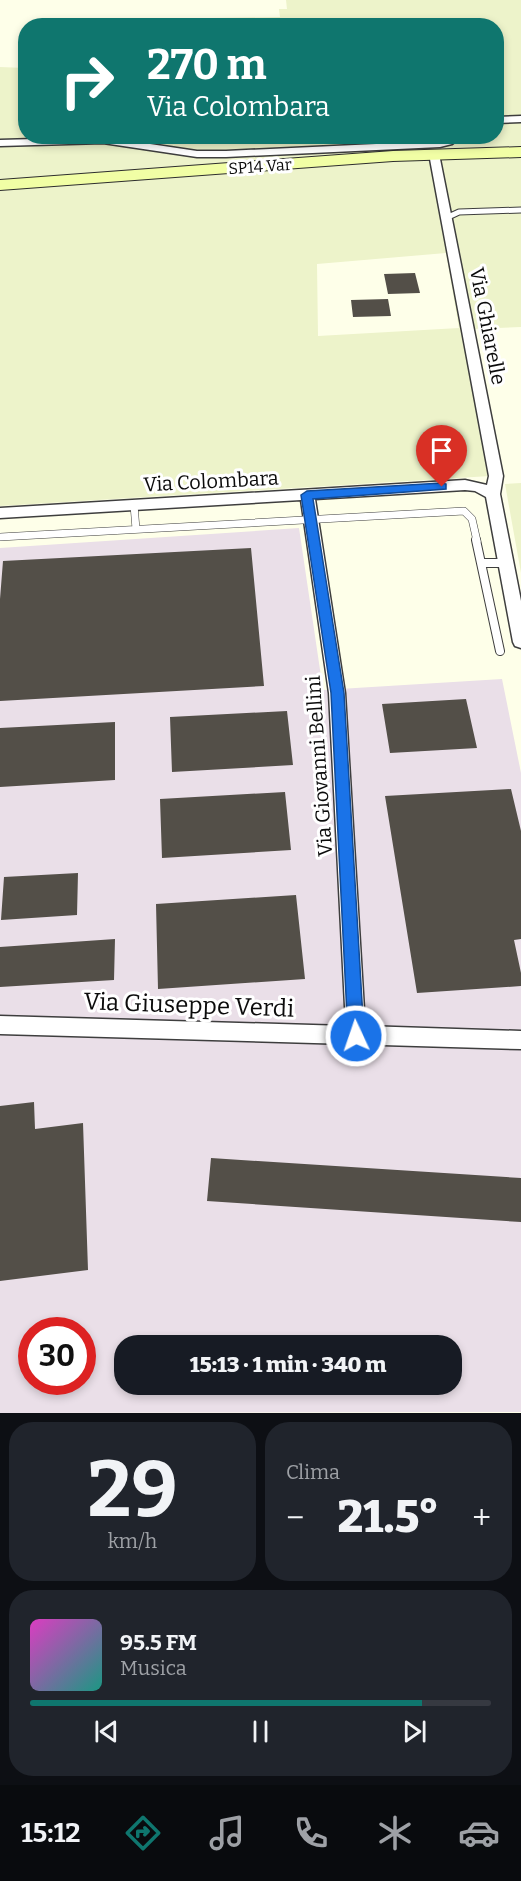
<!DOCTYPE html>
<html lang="it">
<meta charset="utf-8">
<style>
body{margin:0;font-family:Bitter,serif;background:#20242c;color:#f1f3f6;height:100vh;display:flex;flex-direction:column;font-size:22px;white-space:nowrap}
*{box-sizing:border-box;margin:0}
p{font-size:20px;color:#9ea1a6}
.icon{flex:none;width:33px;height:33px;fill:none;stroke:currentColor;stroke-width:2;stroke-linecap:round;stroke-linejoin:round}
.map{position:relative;height:1413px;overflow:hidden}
.details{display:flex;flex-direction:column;gap:9px;padding:9px;background:#0d0f14;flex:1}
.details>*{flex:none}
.hud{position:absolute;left:18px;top:18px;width:486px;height:126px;border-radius:24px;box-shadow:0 3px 9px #0003;background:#0f766e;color:#fff;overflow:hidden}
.speed{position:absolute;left:18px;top:1317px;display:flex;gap:12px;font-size:30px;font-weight:700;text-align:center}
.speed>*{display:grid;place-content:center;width:78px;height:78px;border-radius:50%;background:#171b24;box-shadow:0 3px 9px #0003;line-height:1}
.speed .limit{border:9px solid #d22;background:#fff;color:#111}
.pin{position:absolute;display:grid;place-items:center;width:51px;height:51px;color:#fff;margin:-62px -26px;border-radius:50% 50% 50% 0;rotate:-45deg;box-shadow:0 0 6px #0007}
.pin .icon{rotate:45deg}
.me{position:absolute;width:66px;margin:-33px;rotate:357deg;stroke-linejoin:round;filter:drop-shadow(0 0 4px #0008)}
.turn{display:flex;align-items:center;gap:21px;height:126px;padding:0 30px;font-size:27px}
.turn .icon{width:78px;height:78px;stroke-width:2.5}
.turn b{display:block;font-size:42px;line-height:51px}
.big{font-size:45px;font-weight:800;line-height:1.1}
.details .card{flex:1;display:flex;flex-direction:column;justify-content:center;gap:9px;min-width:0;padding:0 21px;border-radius:24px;background:#20242c}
.details .dial{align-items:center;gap:0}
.dial b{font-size:78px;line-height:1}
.song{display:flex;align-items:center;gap:18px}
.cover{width:72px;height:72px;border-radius:9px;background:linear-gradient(135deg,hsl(310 70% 55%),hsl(170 70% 35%))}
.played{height:6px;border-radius:3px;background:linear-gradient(90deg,#0f766e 85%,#363941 85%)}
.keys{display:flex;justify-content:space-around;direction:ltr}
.heat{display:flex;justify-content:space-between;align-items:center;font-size:33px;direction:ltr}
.details .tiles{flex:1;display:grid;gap:9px;grid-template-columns:1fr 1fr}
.card:last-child{grid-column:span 2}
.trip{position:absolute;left:114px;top:1335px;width:348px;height:60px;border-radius:24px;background:#171b24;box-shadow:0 3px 9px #0003;font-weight:800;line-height:60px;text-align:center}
.tab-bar{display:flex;height:96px;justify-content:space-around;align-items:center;background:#090b0e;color:#9ea1a6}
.tab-bar .icon{width:42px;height:42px}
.tab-bar .selected{color:#0f766e}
.tab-bar b{font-size:27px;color:#f1f3f6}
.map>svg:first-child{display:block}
.industrial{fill:#eadfe8;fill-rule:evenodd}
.farmland{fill:#edf3ca;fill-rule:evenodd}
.building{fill:#534f48}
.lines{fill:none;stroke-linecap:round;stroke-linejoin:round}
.service-far2-casing{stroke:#3e3e3e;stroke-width:7}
.service-far1-casing{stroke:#3e3e3e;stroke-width:8}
.service-casing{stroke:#3e3e3e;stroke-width:10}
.minor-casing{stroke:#3e3e3e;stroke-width:3}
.secondary-casing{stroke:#2d2d2d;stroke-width:2}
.service-far2{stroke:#fff;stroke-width:5}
.service-far1{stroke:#fff;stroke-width:7}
.service{stroke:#fff;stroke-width:8}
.minor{fill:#fff;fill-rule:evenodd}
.secondary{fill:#f1fea5;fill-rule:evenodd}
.route{fill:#1a73e8;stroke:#114b97;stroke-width:1.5}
.labels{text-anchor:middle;stroke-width:6;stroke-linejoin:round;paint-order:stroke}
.far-street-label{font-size:16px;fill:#0b0b0b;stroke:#fff}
.street-label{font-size:20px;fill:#0b0b0b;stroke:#fff}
.near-street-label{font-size:24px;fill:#0b0b0b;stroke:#fff}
</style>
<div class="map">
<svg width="521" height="1413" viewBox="0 0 521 1413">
<rect width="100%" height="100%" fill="#feffe9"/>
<path class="industrial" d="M299,528L323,690L502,679L521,773V1412L0,1413V548ZM32,1330H82V1382H32ZM124,1346H452V1384H124Z"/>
<path class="farmland" d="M286,0H521V327L472,329L490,476L0,506V67L25,68L26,136H366L369,144L428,142L427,137L496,136V26H211V18L280,17L279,9H287ZM446,253L459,328L318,336L317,264Z
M521,483V573L505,484Z"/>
<path class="building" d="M415,273L420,293L388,294L384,274Z
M388,299L391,316L353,317L351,300Z
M251,548L264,686L0,701V599L3,561Z
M466,699L477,748L390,753L382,704Z
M287,711L293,765L172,772L170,717Z
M115,722V780L0,787V728Z
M511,789L521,831V939L514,940L521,973V986L417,993L385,796Z
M285,792L291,850L162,858L160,799Z
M78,873L77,915L1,920L4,877Z
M296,895L305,979L158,989L156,904Z
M115,939L114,980L0,987V947Z
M34,1102L35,1129L83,1123L88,1270L0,1281V1106Z
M211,1158L521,1178V1222L207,1201Z"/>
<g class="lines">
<defs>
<path id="service-far2" d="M446,218L459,212L521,210"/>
<path id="service-far1" d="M134,505L136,529
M0,537L464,511L472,519L477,541"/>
<path id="service" d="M476,540L500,651
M481,563H506"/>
<path id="minor" d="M521,116V122L496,123V117Z
M449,136H462L452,144L440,147L226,157H197L103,143L0,146V140L103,137L197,151H226L440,141Z
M435,156L440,159L503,476L500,494L521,601V648L515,646L513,642L486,497L475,491L465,490L315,499L345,693L365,1026L521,1031V1049L0,1034V1016L346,1026L329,693L301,500L0,518V508L465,480L487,485L489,476L430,159Z"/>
<path id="secondary" d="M521,147V157L393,161L0,190V180L393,151Z"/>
</defs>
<use href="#service-far2" class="service-far2-casing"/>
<use href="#service-far1" class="service-far1-casing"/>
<use href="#service" class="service-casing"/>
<use href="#minor" class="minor-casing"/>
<use href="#secondary" class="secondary-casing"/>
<use href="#service-far2" class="service-far2"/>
<use href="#service-far1" class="service-far1"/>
<use href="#service" class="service"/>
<use href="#minor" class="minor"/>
<use href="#secondary" class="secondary"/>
</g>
<path class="route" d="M442,483L446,484V489L313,499L344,693L364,1036L362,1042L356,1044L350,1042L348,1036L331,693L301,495L307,491Z"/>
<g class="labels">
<g class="far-street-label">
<text transform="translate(260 166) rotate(-4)" y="6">SP14 Var</text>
</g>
<g class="street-label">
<text transform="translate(488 326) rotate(79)" y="7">Via Ghiarelle</text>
<text transform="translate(211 481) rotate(-3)" y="7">Via Colombara</text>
<text transform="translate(319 766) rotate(-94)" y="7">Via Giovanni Bellini</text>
</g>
<g class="near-street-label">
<text transform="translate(189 1005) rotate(2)" y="8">Via Giuseppe Verdi</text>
</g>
</g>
</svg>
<div class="speed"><div class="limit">30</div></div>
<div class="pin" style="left:442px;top:487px;background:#d93025"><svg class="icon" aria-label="arrive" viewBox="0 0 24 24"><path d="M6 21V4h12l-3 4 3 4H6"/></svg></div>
<svg class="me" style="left:356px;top:1036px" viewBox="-20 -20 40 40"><circle r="17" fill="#1a73e8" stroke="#fff" stroke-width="3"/><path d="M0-11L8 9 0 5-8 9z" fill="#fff"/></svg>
<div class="trip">15:13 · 1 min · 340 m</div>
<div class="hud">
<div class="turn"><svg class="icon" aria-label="right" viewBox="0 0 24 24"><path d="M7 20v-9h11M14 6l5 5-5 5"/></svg><div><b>270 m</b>Via Colombara</div></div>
</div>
</div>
<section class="details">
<div class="tiles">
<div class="card dial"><b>29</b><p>km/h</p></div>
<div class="card"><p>Clima</p>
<div class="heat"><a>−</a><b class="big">21.5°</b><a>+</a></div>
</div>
<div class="card">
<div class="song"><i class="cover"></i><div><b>95.5 FM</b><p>Musica</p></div></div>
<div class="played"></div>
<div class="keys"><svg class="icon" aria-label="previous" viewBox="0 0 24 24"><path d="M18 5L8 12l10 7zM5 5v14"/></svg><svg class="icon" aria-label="pause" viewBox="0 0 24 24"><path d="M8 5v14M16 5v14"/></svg><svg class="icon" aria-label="next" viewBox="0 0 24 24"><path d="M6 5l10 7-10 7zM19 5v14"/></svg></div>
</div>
</div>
</section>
<nav class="tab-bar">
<b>15:12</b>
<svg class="icon selected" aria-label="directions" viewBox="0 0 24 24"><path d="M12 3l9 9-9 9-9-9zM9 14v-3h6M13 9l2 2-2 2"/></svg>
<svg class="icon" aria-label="music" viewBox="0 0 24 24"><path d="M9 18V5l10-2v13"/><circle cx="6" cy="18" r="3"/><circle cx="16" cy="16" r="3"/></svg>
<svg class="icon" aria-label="phone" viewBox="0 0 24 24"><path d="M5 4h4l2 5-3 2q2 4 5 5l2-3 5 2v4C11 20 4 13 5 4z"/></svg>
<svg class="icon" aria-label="climate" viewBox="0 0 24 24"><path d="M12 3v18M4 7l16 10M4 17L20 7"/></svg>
<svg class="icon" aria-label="car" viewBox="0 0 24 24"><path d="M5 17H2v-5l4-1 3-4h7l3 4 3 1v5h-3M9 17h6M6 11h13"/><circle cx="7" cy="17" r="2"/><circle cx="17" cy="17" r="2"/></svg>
</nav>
